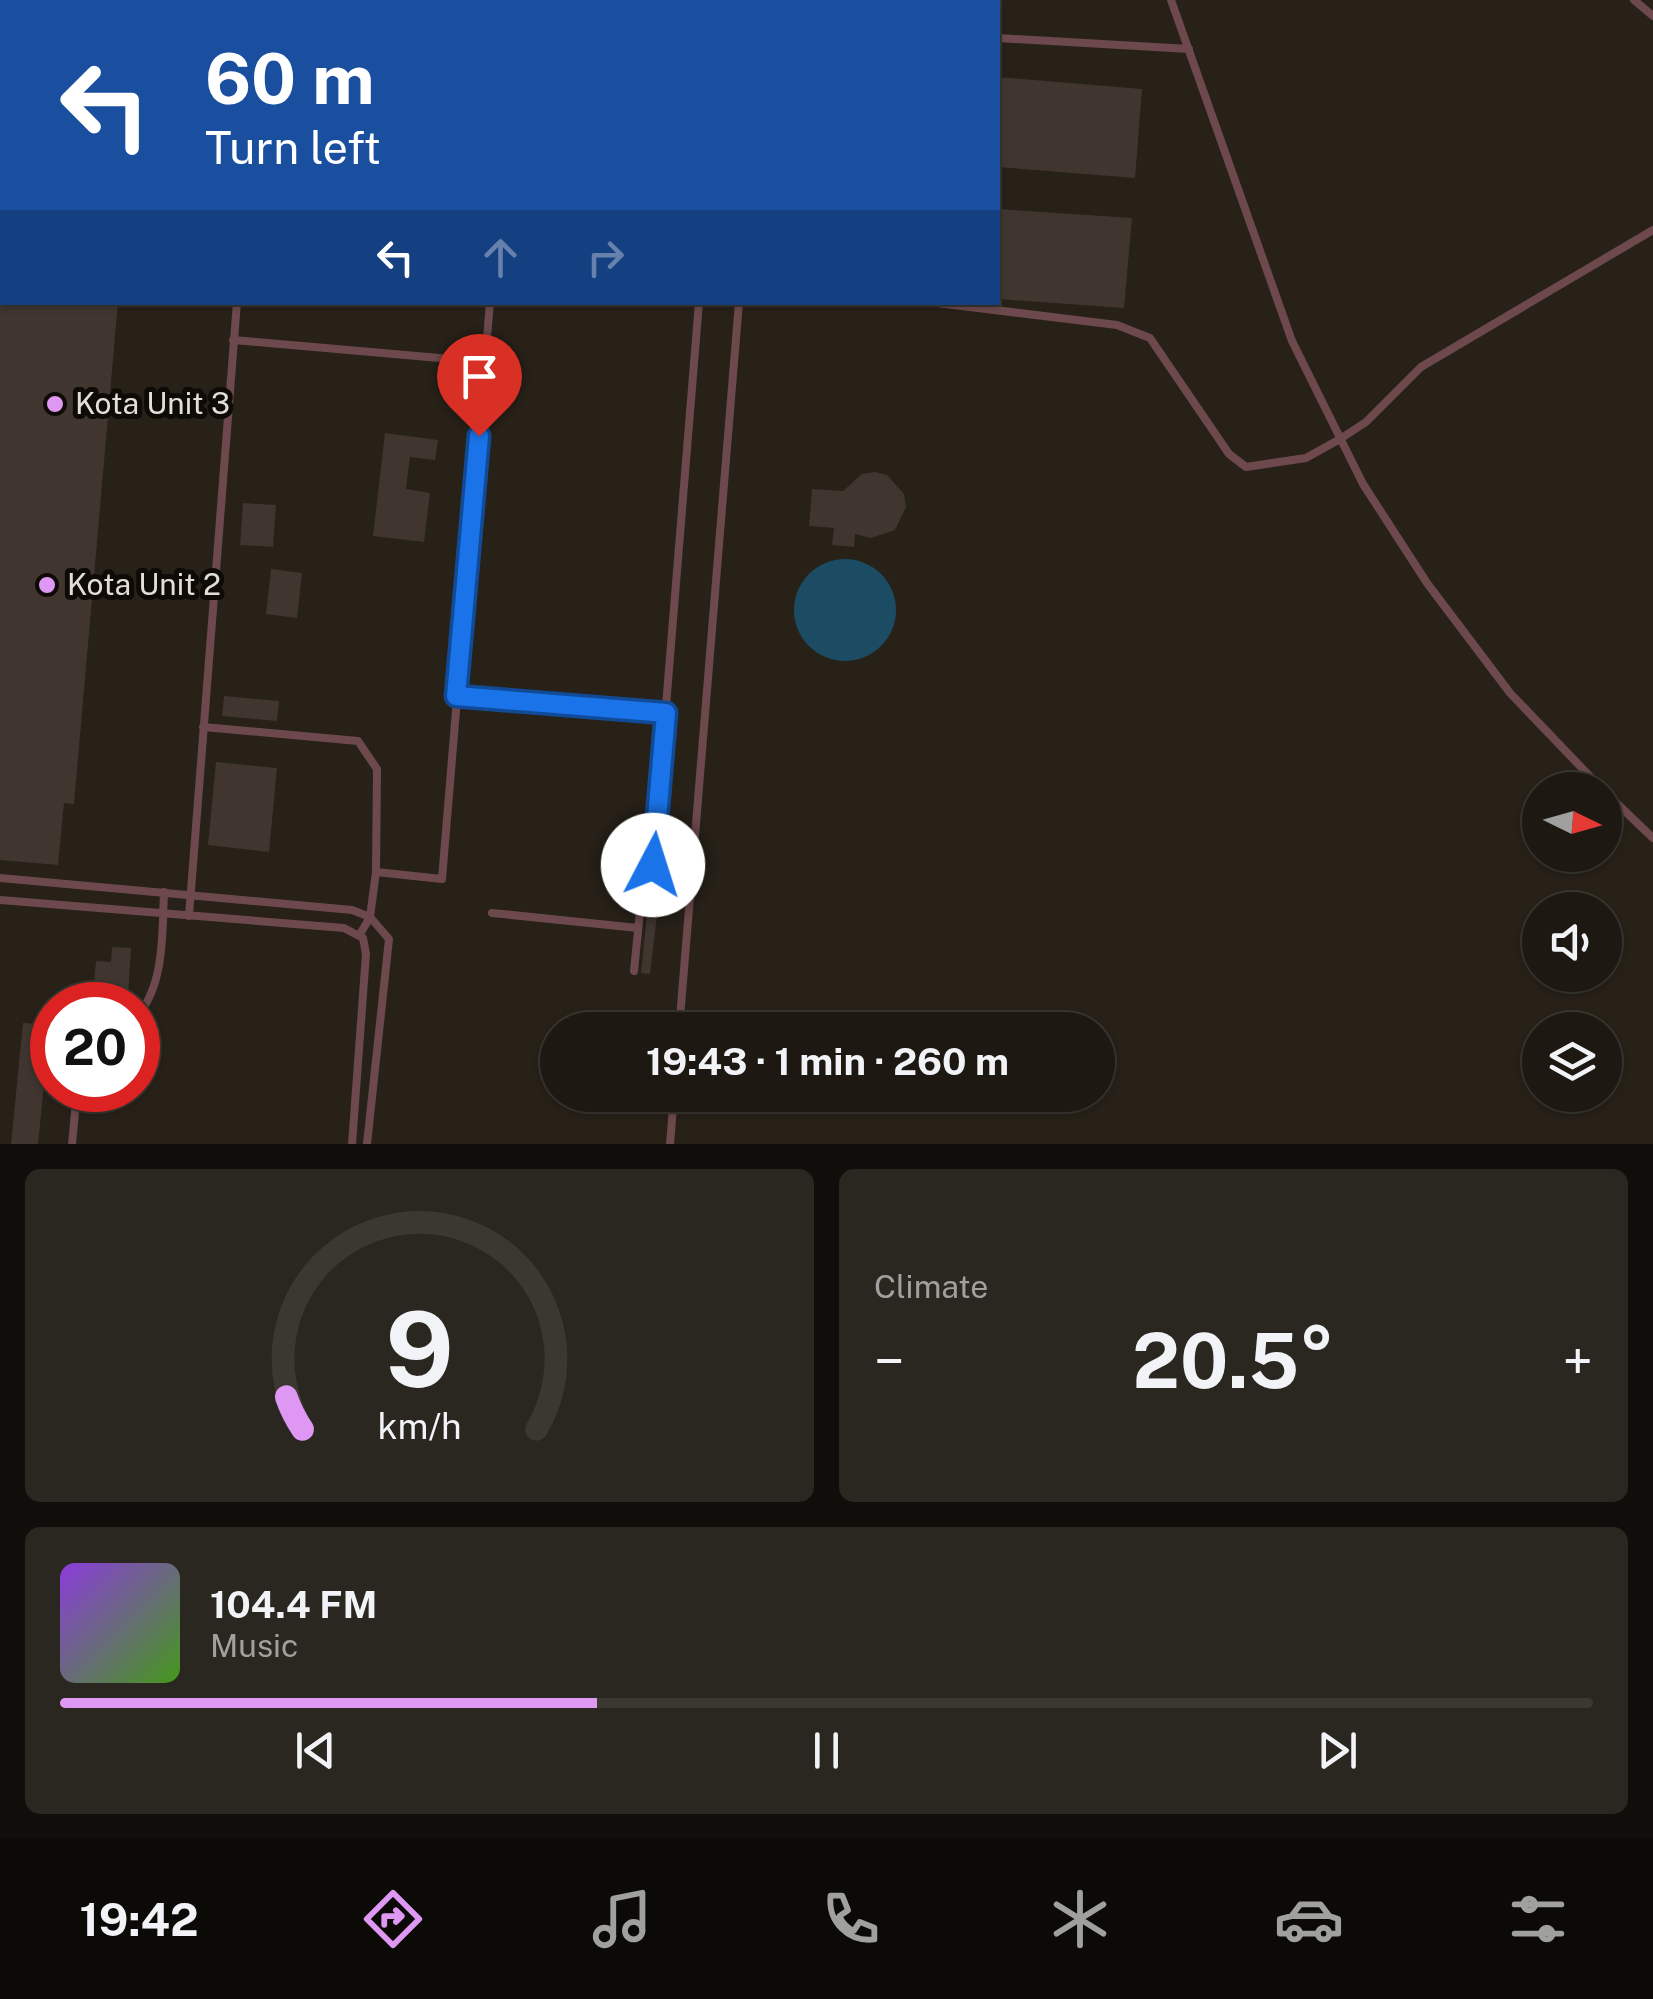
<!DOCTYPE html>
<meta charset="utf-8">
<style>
body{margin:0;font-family:"Public Sans",sans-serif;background:#2a2620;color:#f1f3f6;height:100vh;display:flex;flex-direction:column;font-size:38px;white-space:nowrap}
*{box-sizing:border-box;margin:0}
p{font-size:32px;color:#a0a09f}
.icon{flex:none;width:55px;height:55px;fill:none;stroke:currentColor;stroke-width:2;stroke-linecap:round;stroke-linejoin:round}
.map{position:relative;height:1144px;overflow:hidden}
.drawer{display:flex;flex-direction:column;gap:25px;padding:25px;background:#100e0a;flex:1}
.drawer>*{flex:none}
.hud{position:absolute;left:0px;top:0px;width:1000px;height:305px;box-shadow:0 2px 8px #0004,0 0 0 2px #3b3832;background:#1a4fa0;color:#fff;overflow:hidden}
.needle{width:65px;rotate:95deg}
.tools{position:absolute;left:1522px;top:772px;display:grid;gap:20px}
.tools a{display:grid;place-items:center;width:100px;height:100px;border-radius:50%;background:#1d1912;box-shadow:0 2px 8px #0004,0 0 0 2px #3b3832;font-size:50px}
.speed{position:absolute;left:30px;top:982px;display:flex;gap:20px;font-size:50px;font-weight:700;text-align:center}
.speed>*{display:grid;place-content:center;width:130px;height:130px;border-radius:50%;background:#1d1912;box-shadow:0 2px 8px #0004,0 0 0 2px #3b3832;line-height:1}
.speed .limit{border:15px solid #d22;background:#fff;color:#111}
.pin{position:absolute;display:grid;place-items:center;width:85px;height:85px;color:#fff;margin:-102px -42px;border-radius:50% 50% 50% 0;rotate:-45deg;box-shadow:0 0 10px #0007}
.pin .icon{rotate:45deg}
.me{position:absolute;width:110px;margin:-55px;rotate:5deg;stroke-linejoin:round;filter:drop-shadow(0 0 8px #0008)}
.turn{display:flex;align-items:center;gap:35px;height:210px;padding:0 40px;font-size:45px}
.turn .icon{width:130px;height:130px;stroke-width:2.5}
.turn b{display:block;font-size:70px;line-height:85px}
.lanes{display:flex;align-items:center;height:95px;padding:0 40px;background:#0003;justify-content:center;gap:50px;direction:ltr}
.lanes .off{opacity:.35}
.big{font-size:75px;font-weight:700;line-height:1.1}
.drawer .tile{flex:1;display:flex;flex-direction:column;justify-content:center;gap:15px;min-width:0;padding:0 35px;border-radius:15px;background:#2a2620}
.drawer .dial{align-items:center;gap:0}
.dial svg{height:260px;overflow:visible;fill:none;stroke:#3b3832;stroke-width:7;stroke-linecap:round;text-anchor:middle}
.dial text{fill:#f1f3f6;stroke:none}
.song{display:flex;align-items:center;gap:30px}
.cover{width:120px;height:120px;border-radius:15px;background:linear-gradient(135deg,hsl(270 70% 55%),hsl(100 70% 35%))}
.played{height:10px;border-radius:5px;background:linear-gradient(90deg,#de98f3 35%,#3b3832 35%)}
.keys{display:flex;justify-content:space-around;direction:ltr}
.heat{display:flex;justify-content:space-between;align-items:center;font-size:55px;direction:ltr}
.drawer .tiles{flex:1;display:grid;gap:25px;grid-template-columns:1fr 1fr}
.tile:last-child{grid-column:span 2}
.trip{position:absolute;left:540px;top:1012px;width:575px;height:100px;border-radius:50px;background:#1d1912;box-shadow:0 2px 8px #0004,0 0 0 2px #3b3832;font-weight:700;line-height:100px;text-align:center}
.dock{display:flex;height:160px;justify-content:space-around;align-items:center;background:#0c0a07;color:#a0a09f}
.dock .icon{width:70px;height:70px}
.dock .active{color:#de98f3}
.dock b{font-size:45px;color:#f1f3f6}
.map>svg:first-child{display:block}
.water{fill:#1b4c64}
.building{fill:#40362f}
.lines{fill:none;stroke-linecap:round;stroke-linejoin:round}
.service{stroke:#6d494d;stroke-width:8}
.route-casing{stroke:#114b97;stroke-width:25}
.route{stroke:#1a73e8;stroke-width:18}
.poi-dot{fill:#de98f3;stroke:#0e0b07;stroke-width:4}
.labels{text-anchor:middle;stroke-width:10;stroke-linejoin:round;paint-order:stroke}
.poi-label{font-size:30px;fill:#e3ded8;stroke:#0e0b07;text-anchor:start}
</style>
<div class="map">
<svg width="1653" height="1144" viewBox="0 0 1653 1144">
<rect width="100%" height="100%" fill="#272118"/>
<path class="water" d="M794 610a51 51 0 1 1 102 0a51 51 0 1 1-102 0Z"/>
<path class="building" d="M998,77L1142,89L1135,178L998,167Z
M998,209L1132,218L1124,308L998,299Z
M0,302H118L74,804L64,803L58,865L0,860Z
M385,433L438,440L435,460L410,457L406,489L430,493L424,542L373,536Z
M875,472L887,475L904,494L906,507L895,530L871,538L855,534L854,547L832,545L834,528L809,526L812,489L843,491L862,474Z
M243,503L276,505L273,547L240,545Z
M271,569L302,573L297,618L266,614Z
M224,696L279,701L277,721L222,716Z
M216,762L277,768L269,852L208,845Z
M656,872L662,873L650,974L641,973L651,875Z
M112,947L131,948L128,997L93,995L96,961L111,962Z
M23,1023L50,1025L38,1144H11Z"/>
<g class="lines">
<path class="service" d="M764,0L768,2
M1171,0L1292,341L1363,484L1427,583L1510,693L1603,790
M1634,0L1653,16
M262,2V0
M407,2V0
M554,2V0
M998,38L1189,49
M929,302L1117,325L1150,338L1229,454L1246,467L1306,458L1340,439L1366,422L1421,367L1653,230
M233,340L485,362
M456,696L666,713
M203,727L358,741L377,769L376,872L370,917L359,936
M1605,792L1653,838
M376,872L442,879L490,302
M0,878L352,910L370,917L389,939L367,1144
M0,900L344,928L363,938L366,954L352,1144
M492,913L638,928
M189,916L237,302
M634,971L644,871L653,865L699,302
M138,1015C165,983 162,932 164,892
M679,1030L739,302
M72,1144L77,1090
M670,1144L674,1095"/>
</g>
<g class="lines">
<defs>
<path id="route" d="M479,436L456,696L666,713L653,865"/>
</defs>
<use href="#route" class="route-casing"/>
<use href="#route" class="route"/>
</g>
<g class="poi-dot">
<circle cx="55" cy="404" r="10"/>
<circle cx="47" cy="585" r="10"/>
</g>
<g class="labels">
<g class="poi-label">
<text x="75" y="414">Kota Unit 3</text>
<text x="67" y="595">Kota Unit 2</text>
</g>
</g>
</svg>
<div class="tools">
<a><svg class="needle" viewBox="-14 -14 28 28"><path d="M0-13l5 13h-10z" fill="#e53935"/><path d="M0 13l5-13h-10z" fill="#a0a09f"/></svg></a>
<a><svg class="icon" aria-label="sound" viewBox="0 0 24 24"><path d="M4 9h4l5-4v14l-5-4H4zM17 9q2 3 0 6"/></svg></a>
<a><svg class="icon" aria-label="layers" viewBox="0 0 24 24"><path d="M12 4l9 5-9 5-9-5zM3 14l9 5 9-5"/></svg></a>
</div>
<div class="speed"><div class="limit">20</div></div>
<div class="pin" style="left:479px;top:436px;background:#d93025"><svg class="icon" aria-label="arrive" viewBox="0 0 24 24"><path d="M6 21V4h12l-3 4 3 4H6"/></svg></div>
<svg class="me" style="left:653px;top:865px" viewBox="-20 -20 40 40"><circle r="19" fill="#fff"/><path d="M0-13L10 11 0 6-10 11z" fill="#1a73e8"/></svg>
<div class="trip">19:43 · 1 min · 260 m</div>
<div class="hud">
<div class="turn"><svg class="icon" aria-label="left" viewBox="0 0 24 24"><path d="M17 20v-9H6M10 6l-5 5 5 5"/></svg><div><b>60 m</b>Turn left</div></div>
<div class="lanes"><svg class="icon" aria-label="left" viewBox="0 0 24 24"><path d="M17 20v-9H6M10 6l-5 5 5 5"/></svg><svg class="icon off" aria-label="ahead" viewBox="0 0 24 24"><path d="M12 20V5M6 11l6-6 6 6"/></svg><svg class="icon off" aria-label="right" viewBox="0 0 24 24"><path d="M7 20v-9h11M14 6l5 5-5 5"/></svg></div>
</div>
</div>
<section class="drawer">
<div class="tiles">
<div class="tile dial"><svg viewBox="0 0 100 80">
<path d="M14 69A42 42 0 1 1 86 69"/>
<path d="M14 69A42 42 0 0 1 9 59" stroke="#de98f3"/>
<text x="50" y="56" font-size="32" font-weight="700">9</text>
<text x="50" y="72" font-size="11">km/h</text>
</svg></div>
<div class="tile"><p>Climate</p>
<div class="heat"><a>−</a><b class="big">20.5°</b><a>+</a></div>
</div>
<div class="tile">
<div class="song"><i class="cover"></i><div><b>104.4 FM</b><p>Music</p></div></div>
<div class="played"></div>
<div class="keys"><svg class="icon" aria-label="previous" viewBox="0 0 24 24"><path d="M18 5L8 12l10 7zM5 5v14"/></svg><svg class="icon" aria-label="pause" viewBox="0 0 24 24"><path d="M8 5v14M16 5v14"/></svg><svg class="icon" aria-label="next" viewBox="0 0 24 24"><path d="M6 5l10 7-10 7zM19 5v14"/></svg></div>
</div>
</div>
</section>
<nav class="dock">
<b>19:42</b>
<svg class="icon active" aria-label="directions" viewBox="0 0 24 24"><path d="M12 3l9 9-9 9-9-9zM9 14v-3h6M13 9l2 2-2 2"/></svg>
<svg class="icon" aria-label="music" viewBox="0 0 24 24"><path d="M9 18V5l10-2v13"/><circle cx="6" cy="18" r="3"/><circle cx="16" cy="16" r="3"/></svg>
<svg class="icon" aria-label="phone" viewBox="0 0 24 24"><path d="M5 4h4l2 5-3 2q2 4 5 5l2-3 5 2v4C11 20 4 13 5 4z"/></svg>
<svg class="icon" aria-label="climate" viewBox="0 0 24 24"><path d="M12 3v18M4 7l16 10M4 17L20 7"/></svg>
<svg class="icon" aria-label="car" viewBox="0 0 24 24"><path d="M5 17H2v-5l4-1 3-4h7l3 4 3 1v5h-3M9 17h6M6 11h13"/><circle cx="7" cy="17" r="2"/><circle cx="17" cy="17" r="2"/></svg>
<svg class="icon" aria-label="filters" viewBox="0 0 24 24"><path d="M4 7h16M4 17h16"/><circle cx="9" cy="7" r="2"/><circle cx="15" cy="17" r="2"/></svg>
</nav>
